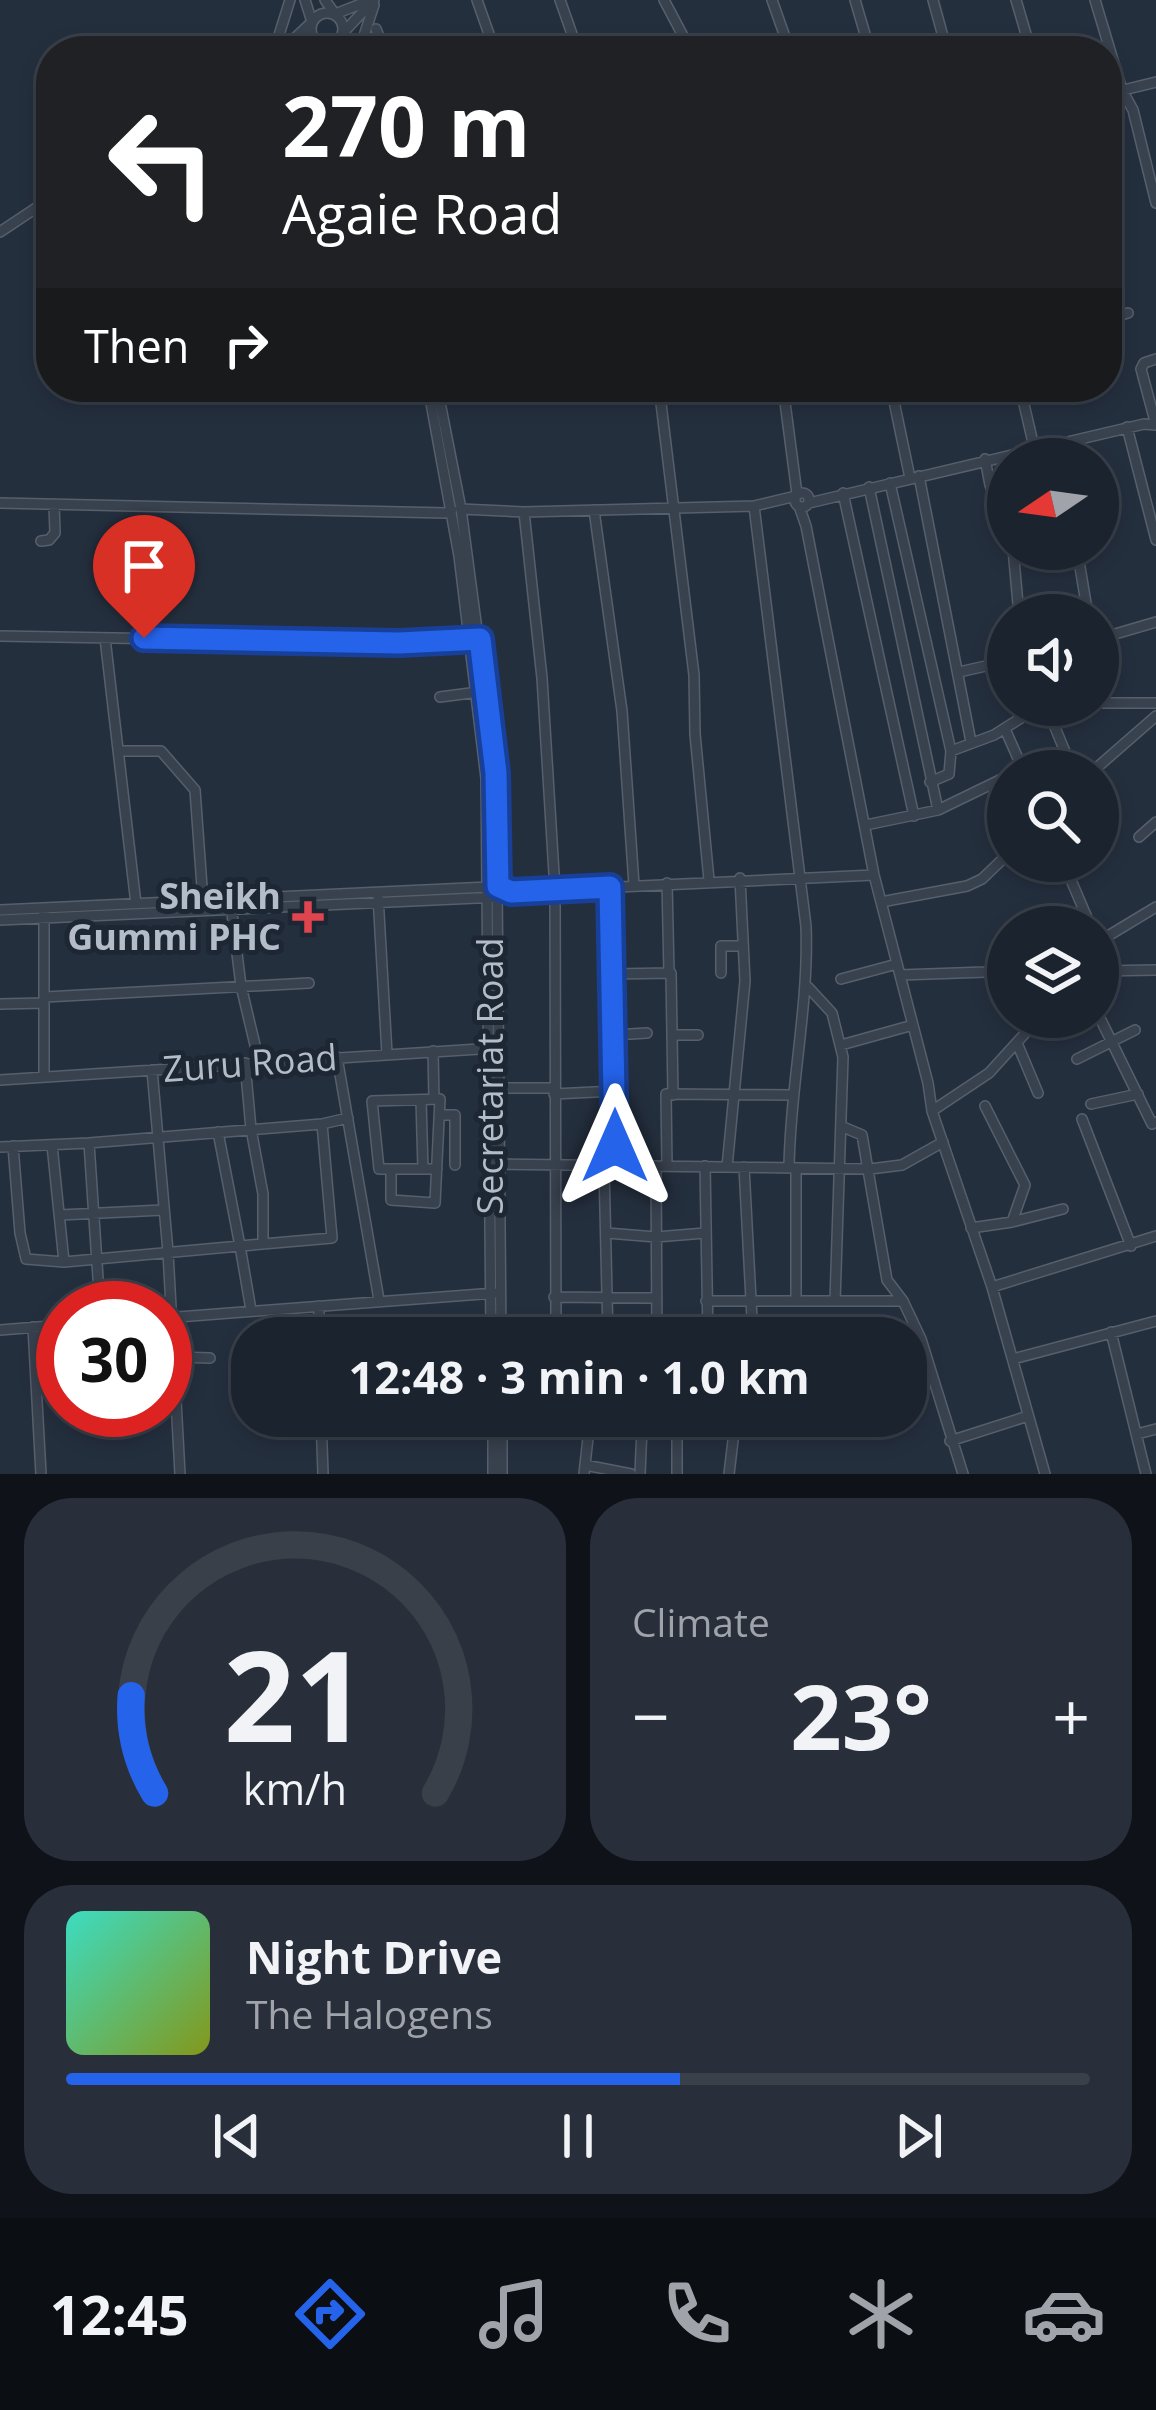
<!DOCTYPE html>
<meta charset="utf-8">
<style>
body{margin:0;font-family:"Open Sans",sans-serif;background:#282f3a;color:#f1f3f6;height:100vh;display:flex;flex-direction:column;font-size:45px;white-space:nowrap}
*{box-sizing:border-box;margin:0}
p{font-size:39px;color:#a0a4aa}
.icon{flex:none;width:66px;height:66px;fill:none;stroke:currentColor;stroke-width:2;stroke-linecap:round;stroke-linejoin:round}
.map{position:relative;height:1474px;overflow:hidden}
.drawer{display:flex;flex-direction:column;gap:24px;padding:24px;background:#0f1319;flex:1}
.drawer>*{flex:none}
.top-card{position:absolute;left:36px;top:36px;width:1086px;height:366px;border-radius:48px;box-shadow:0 6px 18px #0003,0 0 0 3px #39404a;background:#202124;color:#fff;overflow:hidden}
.needle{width:78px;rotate:257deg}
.controls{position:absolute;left:987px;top:438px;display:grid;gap:24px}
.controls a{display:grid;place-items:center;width:132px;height:132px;border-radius:50%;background:#1b232e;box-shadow:0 6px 18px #0003,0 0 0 3px #39404a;font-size:60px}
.speed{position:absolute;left:36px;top:1281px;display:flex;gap:24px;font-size:60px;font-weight:700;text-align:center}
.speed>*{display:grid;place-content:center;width:156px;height:156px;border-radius:50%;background:#1b232e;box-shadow:0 6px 18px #0003,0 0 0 3px #39404a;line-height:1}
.speed .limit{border:18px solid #d22;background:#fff;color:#111}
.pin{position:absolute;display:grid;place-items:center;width:102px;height:102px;color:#fff;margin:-123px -51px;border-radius:50% 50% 50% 0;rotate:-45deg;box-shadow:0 0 12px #0007}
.pin .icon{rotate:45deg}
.me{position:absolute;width:132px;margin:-66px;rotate:0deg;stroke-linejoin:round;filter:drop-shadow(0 0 9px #0008)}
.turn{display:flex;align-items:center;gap:42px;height:252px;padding:0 48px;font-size:54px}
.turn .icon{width:156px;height:156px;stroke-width:2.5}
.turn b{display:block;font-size:84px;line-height:102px}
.then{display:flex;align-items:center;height:114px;padding:0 48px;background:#0003;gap:24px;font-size:45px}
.big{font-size:90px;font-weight:700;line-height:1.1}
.drawer .widget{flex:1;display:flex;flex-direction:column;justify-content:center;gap:18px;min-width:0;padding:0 42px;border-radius:48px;background:#282f3a}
.drawer .dial{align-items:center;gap:0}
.dial svg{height:312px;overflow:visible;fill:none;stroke:#39404a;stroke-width:7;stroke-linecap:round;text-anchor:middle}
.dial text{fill:#f1f3f6;stroke:none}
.song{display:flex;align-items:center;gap:36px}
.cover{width:144px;height:144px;border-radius:18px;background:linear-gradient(135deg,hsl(170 70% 55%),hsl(70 70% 35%))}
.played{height:12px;border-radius:6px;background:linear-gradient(90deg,#2563eb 60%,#39404a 60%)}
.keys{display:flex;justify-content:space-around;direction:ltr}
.heat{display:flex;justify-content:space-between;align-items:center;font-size:66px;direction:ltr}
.drawer .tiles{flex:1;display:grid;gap:24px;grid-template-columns:1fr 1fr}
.widget:last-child{grid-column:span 2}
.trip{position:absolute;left:231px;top:1317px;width:696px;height:120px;border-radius:48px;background:#1b232e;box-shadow:0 6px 18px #0003,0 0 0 3px #39404a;font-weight:700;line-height:120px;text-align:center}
.dock{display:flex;height:192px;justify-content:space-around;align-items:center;background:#0b0e12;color:#a0a4aa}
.dock .icon{width:84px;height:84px}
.dock .selected{color:#2563eb}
.dock b{font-size:54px;color:#f1f3f6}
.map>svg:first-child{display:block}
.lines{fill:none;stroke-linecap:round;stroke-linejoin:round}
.minor-casing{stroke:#565f6c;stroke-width:12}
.minor{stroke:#38414e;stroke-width:9}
.route-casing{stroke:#184099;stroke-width:30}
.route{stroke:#2563eb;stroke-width:21}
.health-dot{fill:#e0444e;stroke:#1d2633;stroke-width:4.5}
.labels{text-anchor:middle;stroke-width:10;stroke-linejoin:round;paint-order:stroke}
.poi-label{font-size:36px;font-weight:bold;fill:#b4bcc9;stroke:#1d2633;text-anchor:end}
.street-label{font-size:36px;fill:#b4bcc9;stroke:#1d2633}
</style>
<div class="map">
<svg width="1156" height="1474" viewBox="0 0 1156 1474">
<rect width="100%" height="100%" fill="#242f3e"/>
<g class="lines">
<defs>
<path id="minor" d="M325,0L335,14L371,0
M477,0L495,51
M560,0L578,51
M664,0L691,51
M772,0L790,51
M855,0L870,51
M933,0L947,51
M1016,0L1031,51
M1095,0L1122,90L1133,110L1156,203
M311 29a16 16 0 1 1 32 0a16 16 0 1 1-32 0Z
M376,29L385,51
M274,51L290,0
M281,51L312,22L305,0
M300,51L319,43L323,51
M346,51L342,34L374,0
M359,51L374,5
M625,51L639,46
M1107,94L1156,82
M0,232L51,198
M1107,319L1128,313
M1156,359L1144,363L1141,369L1156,425
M428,387L459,556L486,778L491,1338
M437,387L461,509L496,773L501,1338
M659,387L694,675L695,734L709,880
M783,387L797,494
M891,387L910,478
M1020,387L1034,447
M1127,427L1156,540
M985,459L990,485L1008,533
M919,476L971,742
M890,483L951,751
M869,487L938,810
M795 500a7 7 0 1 1 14 0a7 7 0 1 1-14 0Z
M843,493L914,816
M0,503L446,513L452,510
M809,503L1144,424L1156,425
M754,506L806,926C809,1007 790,1086 789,1168
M799,506L806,526L874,875L928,1083L932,1111L992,1287L1045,1474
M461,509L524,512L754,506L796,496
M594,510L622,711L634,885
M524,512L542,678L555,890L556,1338
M41,541L49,540L55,533L54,504
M1013,549L1019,615
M1077,549L1088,615
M1015,555L1039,552
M0,636L399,643L475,640
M105,638L136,904
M1098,639L1156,622
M959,672L1008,661
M440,697L478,692
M1098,703H1156
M1047,708L1073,771
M1005,729L1020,763L1013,771
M118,751H161L195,790L203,901
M1093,771L1156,716
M930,782L949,774L951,751L994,735L1029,713L1060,705
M995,784L1008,821
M866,825L938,810L1008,776
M1139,837L1156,822
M1068,873L1091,927
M667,883L669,973
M610,887L614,1166
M378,896L387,1054
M881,902L967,886L982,879L1008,854
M231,905L241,986L259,1062
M0,910L489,887
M44,914V1077
M0,920L498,897L511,892L874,875
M1098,942L1156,907
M1098,971L1156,970
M721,973V946H743
M613,974L671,973L673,1095
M900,975L986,972L1008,966
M841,979L897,964
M808,987L832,1013L843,1057L835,1301
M45,997L309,983
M0,1004L43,1003
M1098,1014L1152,1124L1156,1122
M614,1035L647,1033
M672,1035H698
M1017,1043L1038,1093
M841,1045L913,1025
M433,1051L434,1099
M337,1057L379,1300
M1077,1059L1135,1030
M245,1063L251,1129L263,1194V1244
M152,1070L168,1252L180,1474
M0,1080L495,1048
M500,1088H554
M554,1094L615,1091
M421,1100L423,1169
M1091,1104L1138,1094
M932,1111L989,1073L1040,1017
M439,1115H455V1165
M1082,1119L1131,1246
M843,1127L862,1135L887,1280L903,1301L921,1339L963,1474
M218,1132L240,1246L332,1238L322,1124
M89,1143L322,1124L348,1118
M52,1145L64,1262
M13,1146L20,1233L26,1259L64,1262L240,1246L251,1310
M0,1147L89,1143L100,1308
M496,1164L870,1169L902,1165L943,1142
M604,1166L608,1338
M656,1166L657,1338
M667,1166L666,1094L793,1095
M705,1166L708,1338
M727,1167L745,981L740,878
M744,1167L753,1338
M391,1169V1200L435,1203L440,1099L372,1101L379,1169H437
M60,1215L163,1210
M1012,1222L1063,1209
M971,1228L1012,1222L1025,1185L985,1106
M607,1233L656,1237L705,1233
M992,1287L1156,1236
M554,1297L655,1298
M796,1300V1168
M706,1301H903
M319,1306V1338
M165,1318L495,1293
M33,1327L41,1474
M0,1330L63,1325
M1111,1332L1146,1474
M175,1357L210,1358
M1013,1359L1156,1321
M321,1416L323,1474
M493,1416V1474
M502,1416V1474
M502,1427L659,1426L734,1432L749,1426L752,1416
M677,1427V1474
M1137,1434L1156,1429
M950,1441L1028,1416
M585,1465L631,1474
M584,1474L589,1429
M640,1474L642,1427
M729,1474L734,1432"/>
</defs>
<use href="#minor" class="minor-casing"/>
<use href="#minor" class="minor"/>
</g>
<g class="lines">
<defs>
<path id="route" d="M144,638L399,643L480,639L496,773L498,886L511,892L610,887L615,1146"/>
</defs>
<use href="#route" class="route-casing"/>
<use href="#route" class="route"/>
</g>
<path class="health-dot" d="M302 899h12v12h12v12h-12v12h-12v-12h-12v-12h12z"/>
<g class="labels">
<g class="poi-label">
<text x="281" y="909">Sheikh<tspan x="281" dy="41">Gummi PHC</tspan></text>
</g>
<g class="street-label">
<text transform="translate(250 1063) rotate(-4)" y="13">Zuru Road</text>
<text transform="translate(490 1076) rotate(-90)" y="13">Secretariat Road</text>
</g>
</g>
</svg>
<div class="controls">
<a><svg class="needle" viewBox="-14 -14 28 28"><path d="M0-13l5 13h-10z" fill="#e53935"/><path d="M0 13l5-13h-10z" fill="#a0a4aa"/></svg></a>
<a><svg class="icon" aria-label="sound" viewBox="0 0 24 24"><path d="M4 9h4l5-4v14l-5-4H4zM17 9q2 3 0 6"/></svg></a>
<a><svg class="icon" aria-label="search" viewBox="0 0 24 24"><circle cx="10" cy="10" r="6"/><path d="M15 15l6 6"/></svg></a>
<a><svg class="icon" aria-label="layers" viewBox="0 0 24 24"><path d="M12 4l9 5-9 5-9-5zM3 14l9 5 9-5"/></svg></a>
</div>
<div class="speed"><div class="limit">30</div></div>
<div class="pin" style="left:144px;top:638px;background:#d93025"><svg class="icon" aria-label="arrive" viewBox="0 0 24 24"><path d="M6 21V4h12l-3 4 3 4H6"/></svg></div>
<svg class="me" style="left:615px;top:1146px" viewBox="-20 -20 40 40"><path d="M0-17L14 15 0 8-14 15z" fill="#2563eb" stroke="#fff" stroke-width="4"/></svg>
<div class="trip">12:48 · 3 min · 1.0 km</div>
<div class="top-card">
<div class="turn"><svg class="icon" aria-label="left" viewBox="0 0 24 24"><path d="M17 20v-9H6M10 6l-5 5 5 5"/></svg><div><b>270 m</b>Agaie Road</div></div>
<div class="then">Then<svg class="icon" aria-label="right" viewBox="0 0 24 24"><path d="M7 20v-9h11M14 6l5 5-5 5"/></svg></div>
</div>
</div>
<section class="drawer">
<div class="tiles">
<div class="widget dial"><svg viewBox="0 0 100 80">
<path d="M14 69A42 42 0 1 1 86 69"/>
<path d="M14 69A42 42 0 0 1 8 44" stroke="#2563eb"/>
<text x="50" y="56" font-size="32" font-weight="700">21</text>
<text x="50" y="72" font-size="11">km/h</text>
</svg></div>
<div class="widget"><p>Climate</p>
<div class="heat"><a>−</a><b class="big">23°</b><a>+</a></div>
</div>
<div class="widget">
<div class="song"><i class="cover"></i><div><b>Night Drive</b><p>The Halogens</p></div></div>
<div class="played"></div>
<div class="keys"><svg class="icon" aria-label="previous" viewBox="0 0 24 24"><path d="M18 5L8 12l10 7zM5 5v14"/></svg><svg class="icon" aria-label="pause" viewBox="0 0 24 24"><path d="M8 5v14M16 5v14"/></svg><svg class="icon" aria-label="next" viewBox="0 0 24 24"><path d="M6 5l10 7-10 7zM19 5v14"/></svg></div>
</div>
</div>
</section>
<nav class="dock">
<b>12:45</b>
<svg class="icon selected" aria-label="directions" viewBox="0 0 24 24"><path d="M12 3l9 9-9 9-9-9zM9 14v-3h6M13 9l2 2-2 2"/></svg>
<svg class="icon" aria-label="music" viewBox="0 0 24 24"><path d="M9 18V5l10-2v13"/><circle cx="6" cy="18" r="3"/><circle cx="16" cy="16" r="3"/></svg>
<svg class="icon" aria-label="phone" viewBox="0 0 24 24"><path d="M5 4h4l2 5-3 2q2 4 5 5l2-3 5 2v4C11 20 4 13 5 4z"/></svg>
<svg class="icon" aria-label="climate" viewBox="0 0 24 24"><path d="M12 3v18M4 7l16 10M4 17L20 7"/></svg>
<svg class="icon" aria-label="car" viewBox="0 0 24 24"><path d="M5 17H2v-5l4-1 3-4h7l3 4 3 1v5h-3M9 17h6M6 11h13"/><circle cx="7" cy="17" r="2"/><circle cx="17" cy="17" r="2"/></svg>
</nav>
